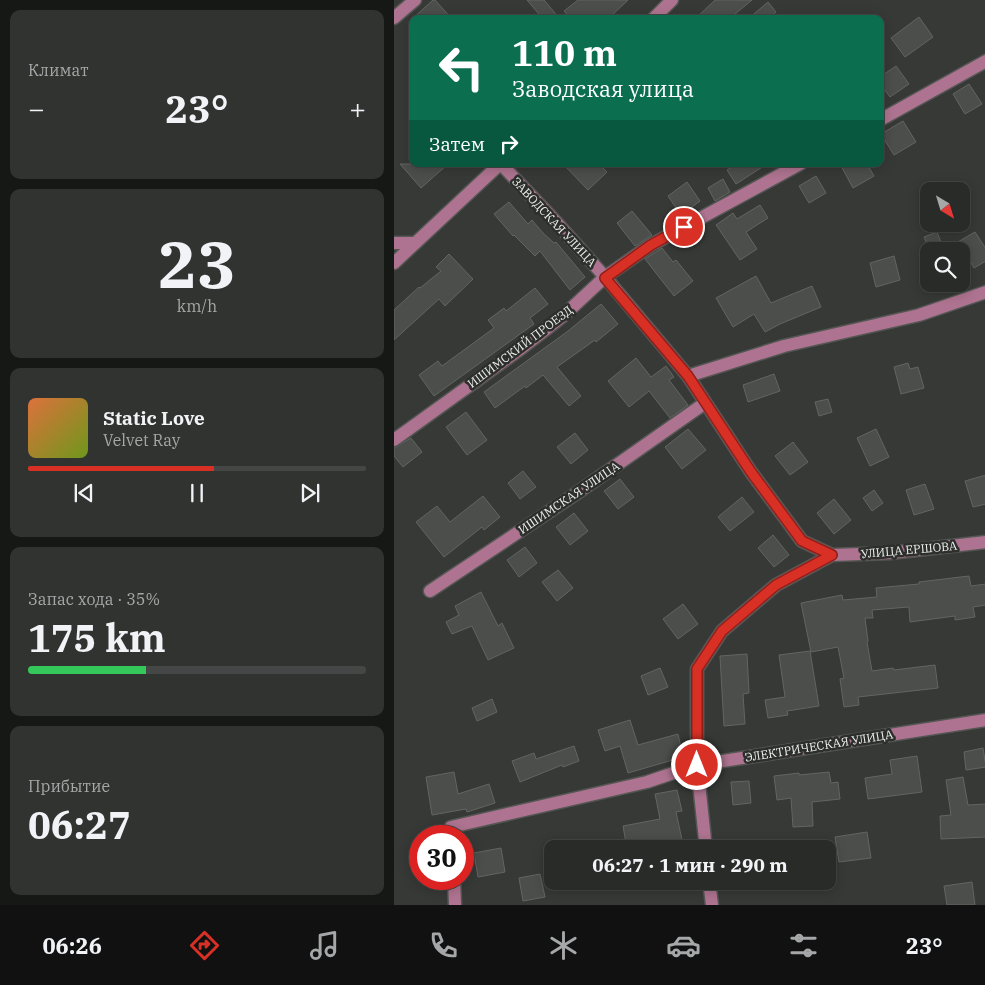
<!DOCTYPE html>
<html lang="ru">
<meta charset="utf-8">
<style>
body{margin:0;font-family:"IBM Plex Serif",serif;background:#303330;color:#f1f3f6;height:100vh;display:flex;flex-direction:column;font-size:19px;white-space:nowrap}
*{box-sizing:border-box;margin:0}
p{font-size:16px;color:#a5a7a8}
.icon{flex:none;width:28px;height:28px;fill:none;stroke:currentColor;stroke-width:2;stroke-linecap:round;stroke-linejoin:round}
.map{position:relative;flex:1;overflow:hidden}
.panel{display:flex;flex-direction:column;gap:10px;padding:10px;background:#161816;width:394px}
.panel>*{flex:none}
.banner{position:absolute;left:15px;top:15px;width:475px;height:152px;border-radius:10px;box-shadow:0 2px 12px #0003,0 0 0 1px #444745;background:#0b6e4f;color:#fff;overflow:hidden}
.needle{width:32px;rotate:142deg}
.buttons{position:absolute;left:526px;top:182px;display:grid;gap:10px}
.buttons a{display:grid;place-items:center;width:50px;height:50px;border-radius:10px;background:#282b28;box-shadow:0 2px 12px #0003,0 0 0 1px #444745;font-size:25px}
.speed{position:absolute;left:15px;top:825px;display:flex;gap:10px;font-size:25px;font-weight:700;text-align:center}
.speed>*{display:grid;place-content:center;width:65px;height:65px;border-radius:50%;background:#282b28;box-shadow:0 2px 12px #0003,0 0 0 1px #444745;line-height:1}
.speed .limit{border:8px solid #d22;background:#fff;color:#111}
.pin{position:absolute;display:grid;place-items:center;width:42px;height:42px;color:#fff;margin:-21px;border:2px solid #fff;border-radius:50%;box-shadow:0 1px 5px #0007}
.me{position:absolute;width:55px;margin:-28px;rotate:0deg;stroke-linejoin:round;filter:drop-shadow(0 0 4px #0008)}
.turn{display:flex;align-items:center;gap:18px;height:105px;padding:0 20px;font-size:22px}
.turn .icon{width:65px;height:65px;stroke-width:2.5}
.turn b{display:block;font-size:35px;line-height:42px}
.then{display:flex;align-items:center;height:48px;padding:0 20px;background:#0003;gap:10px;font-size:19px}
.big{font-size:38px;font-weight:700;line-height:1.1}
.panel .card{flex:1;display:flex;flex-direction:column;justify-content:center;gap:8px;min-width:0;padding:0 18px;border-radius:10px;background:#303330}
.panel .dial{align-items:center;gap:0}
.dial b{font-size:65px;line-height:1}
.song{display:flex;align-items:center;gap:15px}
.cover{width:60px;height:60px;border-radius:8px;background:linear-gradient(135deg,hsl(20 70% 55%),hsl(80 70% 35%))}
.played{height:5px;border-radius:2px;background:linear-gradient(90deg,#d93025 55%,#444745 55%)}
.keys{display:flex;justify-content:space-around;direction:ltr}
.heat{display:flex;justify-content:space-between;align-items:center;font-size:28px;direction:ltr}
.charge{height:8px;border-radius:4px;background:linear-gradient(90deg,#34c759 35%,#444745 0)}
.trip{position:absolute;left:150px;top:840px;width:292px;height:50px;border-radius:10px;background:#282b28;box-shadow:0 2px 12px #0003,0 0 0 1px #444745;font-weight:700;line-height:50px;text-align:center}
.tab-bar{display:flex;height:80px;justify-content:space-around;align-items:center;background:#101110;color:#a5a7a8}
.tab-bar .icon{width:35px;height:35px}
.tab-bar .active{color:#d93025}
.tab-bar b{font-size:22px;color:#f1f3f6}
main{display:flex;flex:1;min-height:0}
.map>svg:first-child{display:block}
.building{fill:#4c4e4b;stroke:#626561}
.lines{fill:none;stroke-linecap:round;stroke-linejoin:round}
.minor-casing{stroke:#545653;stroke-width:15}
.minor{stroke:#ae7390;stroke-width:12}
.route-casing{stroke:#8d1f18;stroke-width:12}
.route{stroke:#d93025;stroke-width:9}
.labels{text-anchor:middle;stroke-width:5;stroke-linejoin:round;paint-order:stroke}
.street-label{font-size:12px;fill:#eff0ee;stroke:#2c2f2c}
</style>
<main>
<section class="panel">
<div class="card"><p>Климат</p>
<div class="heat"><a>−</a><b class="big">23°</b><a>+</a></div>
</div>
<div class="card dial"><b>23</b><p>km/h</p></div>
<div class="card">
<div class="song"><i class="cover"></i><div><b>Static Love</b><p>Velvet Ray</p></div></div>
<div class="played"></div>
<div class="keys"><svg class="icon" aria-label="previous" viewBox="0 0 24 24"><path d="M18 5L8 12l10 7zM5 5v14"/></svg><svg class="icon" aria-label="pause" viewBox="0 0 24 24"><path d="M8 5v14M16 5v14"/></svg><svg class="icon" aria-label="next" viewBox="0 0 24 24"><path d="M6 5l10 7-10 7zM19 5v14"/></svg></div>
</div>
<div class="card"><p>Запас хода · 35%</p><b class="big">175 km</b><div class="charge"></div></div>
<div class="card"><p>Прибытие</p><b class="big">06:27</b></div>
</section>
<div class="map">
<svg width="592" height="905" viewBox="0 0 592 905">
<rect width="100%" height="100%" fill="#363936"/>
<path class="building" d="M39,0H41L58,19H18Z
M133,0H150L166,19H149Z
M184,0H234L214,19H177L170,11Z
M321,0H358L335,19H301Z
M374,2L382,12L374,19H354Z
M525,17L539,37L511,57L497,38Z
M502,66L515,84L496,97L486,84V77Z
M575,84L588,104L571,114L559,94Z
M509,121L522,142L500,155L487,134Z
M6,164H54L27,188Z
M169,164H205L213,172L194,190Z
M342,164H373L342,184L333,170Z
M446,164H473L480,176L459,188Z
M422,176L432,193L415,203L405,186Z
M329,179L336,192L321,201L314,188Z
M293,182L306,201L287,215L274,196Z
M115,202L134,224L138,220L149,233L160,243L162,242L191,277L176,290L146,251L141,256L120,235L119,236L100,214Z
M366,205L374,218L352,232L363,249L346,260L322,225L339,213L343,219Z
M238,211L258,235L241,246L223,223Z
M543,232L550,250L581,232L592,249V261L580,268L570,251H536L530,237Z
M268,248L279,262L282,260L299,281L280,296L251,259Z
M55,254L79,279L51,306L45,299L0,340V310L25,287L26,288L47,271L42,267Z
M500,256L506,280L482,287L476,263Z
M362,276L377,303L418,286L427,307L386,324L371,332L360,314L339,327L322,298Z
M141,288L154,304L136,318L140,324L40,396L25,375L44,361L48,366L100,328L94,320L110,308L112,311Z
M207,304L224,324L202,342L201,340L163,367L187,396L175,406L149,375L132,388L131,386L101,408L90,392L174,331Z
M242,358L257,377L272,366L280,377L275,380L294,405L276,418L255,391L235,407L214,381Z
M514,363L516,369L524,367L530,388L507,394L500,367Z
M380,374L386,391L354,402L349,385Z
M434,399L438,412L425,416L421,402Z
M72,412L93,440L73,455L52,427Z
M294,429L312,450L288,469L271,447Z
M482,429L495,457L476,466L463,438Z
M181,433L194,450L177,464L163,447Z
M17,438L28,452L9,467L0,456V448Z
M399,442L414,462L396,475L381,456Z
M129,471L142,487L126,499L114,483Z
M592,475V504L579,507L571,481Z
M226,479L240,497L224,509L210,491Z
M531,484L540,509L520,515L512,490Z
M480,490L489,503L478,511L469,498Z
M89,496L106,517L90,530L88,527L50,557L22,522L43,506L56,522Z
M348,497L360,512L336,531L324,517Z
M440,499L457,520L440,534L423,513Z
M180,513L194,531L176,545L162,527Z
M379,535L395,555L380,567L364,548Z
M131,547L143,563L125,577L113,560Z
M164,570L179,588L163,601L148,582Z
M575,576L577,586L592,584V605L579,607L581,617L561,620V616L516,622L515,607L478,610L479,618H471L474,641L473,642L478,671L499,668L500,670L541,665L544,688L464,697L465,705L450,707L446,679L450,678L444,647L417,652L407,603L448,595L449,600L483,597L482,588L525,584V582Z
M87,592L104,626L108,623L120,648L94,660L78,626L58,634L52,622L65,615L61,606Z
M289,604L304,624L284,639L269,619Z
M416,651L425,706L393,711L394,715L374,718L371,700L391,697L385,655Z
M353,654L355,693L349,694L351,724L330,726L326,656Z
M266,668L274,687L254,695L247,676Z
M98,699L103,712L83,721L78,708Z
M236,720L244,745L284,734L289,757L234,773L226,746L211,751L204,730Z
M180,746L185,761L169,767L168,765L126,782L118,761L140,753L142,759Z
M589,748L592,767L572,770L570,752Z
M523,756L528,792L474,799L471,778L498,774L496,760Z
M60,772L64,794L95,784L101,803L73,812L72,809L38,815L32,777Z
M435,772L437,783L444,782L446,799L418,802L419,826L399,827L397,798L383,800L380,776L405,773V775Z
M569,777L574,805L592,804V837L547,839L546,816L557,815L552,780Z
M355,781L357,803L339,805L337,782Z
M283,790L288,811L282,812L290,849H233L229,826L266,819L261,794Z
M473,832L477,858L445,862L441,837Z
M107,848L111,872L84,877L80,853Z
M146,874L151,897L129,901L125,878Z
M578,882L581,905H553L550,886Z"/>
<g class="lines">
<defs>
<path id="minor" d="M0,18L21,0
M259,19L278,0
M486,120L592,61
M107,164L162,222L211,277L294,376L357,472L408,541L438,555
M0,243H19
M0,263L106,164
M294,376L390,346L525,315L592,292
M0,440L125,350L169,316L211,277L257,245L406,164
M36,591L180,495L311,403
M57,836V827L253,782L303,765L592,720
M312,849L303,765V669L328,631L382,585L438,555L496,553L592,542
M60,879L61,905
M315,881L318,905"/>
</defs>
<use href="#minor" class="minor-casing"/>
<use href="#minor" class="minor"/>
</g>
<g class="lines">
<defs>
<path id="route" d="M290,227L257,245L211,278L294,376L357,472L408,541L438,555L382,585L328,631L303,669V765"/>
</defs>
<use href="#route" class="route-casing"/>
<use href="#route" class="route"/>
</g>
<g class="labels">
<g class="street-label">
<text transform="translate(160 222) rotate(47)" y="4">ЗАВОДСКАЯ УЛИЦА</text>
<text transform="translate(126 347) rotate(-37)" y="4">ИШИМСКИЙ ПРОЕЗД</text>
<text transform="translate(175 498) rotate(-34)" y="4">ИШИМСКАЯ УЛИЦА</text>
<text transform="translate(515 550) rotate(-5)" y="4">УЛИЦА ЕРШОВА</text>
<text transform="translate(425 746) rotate(-9)" y="4">ЭЛЕКТРИЧЕСКАЯ УЛИЦА</text>
</g>
</g>
</svg>
<div class="buttons">
<a><svg class="needle" viewBox="-14 -14 28 28"><path d="M0-13l5 13h-10z" fill="#e53935"/><path d="M0 13l5-13h-10z" fill="#a5a7a8"/></svg></a>
<a><svg class="icon" aria-label="search" viewBox="0 0 24 24"><circle cx="10" cy="10" r="6"/><path d="M15 15l6 6"/></svg></a>
</div>
<div class="speed"><div class="limit">30</div></div>
<div class="pin" style="left:290px;top:227px;background:#d93025"><svg class="icon" aria-label="arrive" viewBox="0 0 24 24"><path d="M6 21V4h12l-3 4 3 4H6"/></svg></div>
<svg class="me" style="left:303px;top:765px" viewBox="-20 -20 40 40"><circle r="17" fill="#d93025" stroke="#fff" stroke-width="3"/><path d="M0-11L8 9 0 5-8 9z" fill="#fff"/></svg>
<div class="trip">06:27 · 1 мин · 290 m</div>
<div class="banner">
<div class="turn"><svg class="icon" aria-label="left" viewBox="0 0 24 24"><path d="M17 20v-9H6M10 6l-5 5 5 5"/></svg><div><b>110 m</b>Заводская улица</div></div>
<div class="then">Затем<svg class="icon" aria-label="right" viewBox="0 0 24 24"><path d="M7 20v-9h11M14 6l5 5-5 5"/></svg></div>
</div>
</div>
</main>
<nav class="tab-bar">
<b>06:26</b>
<svg class="icon active" aria-label="directions" viewBox="0 0 24 24"><path d="M12 3l9 9-9 9-9-9zM9 14v-3h6M13 9l2 2-2 2"/></svg>
<svg class="icon" aria-label="music" viewBox="0 0 24 24"><path d="M9 18V5l10-2v13"/><circle cx="6" cy="18" r="3"/><circle cx="16" cy="16" r="3"/></svg>
<svg class="icon" aria-label="phone" viewBox="0 0 24 24"><path d="M5 4h4l2 5-3 2q2 4 5 5l2-3 5 2v4C11 20 4 13 5 4z"/></svg>
<svg class="icon" aria-label="climate" viewBox="0 0 24 24"><path d="M12 3v18M4 7l16 10M4 17L20 7"/></svg>
<svg class="icon" aria-label="car" viewBox="0 0 24 24"><path d="M5 17H2v-5l4-1 3-4h7l3 4 3 1v5h-3M9 17h6M6 11h13"/><circle cx="7" cy="17" r="2"/><circle cx="17" cy="17" r="2"/></svg>
<svg class="icon" aria-label="filters" viewBox="0 0 24 24"><path d="M4 7h16M4 17h16"/><circle cx="9" cy="7" r="2"/><circle cx="15" cy="17" r="2"/></svg>
<b>23°</b>
</nav>
